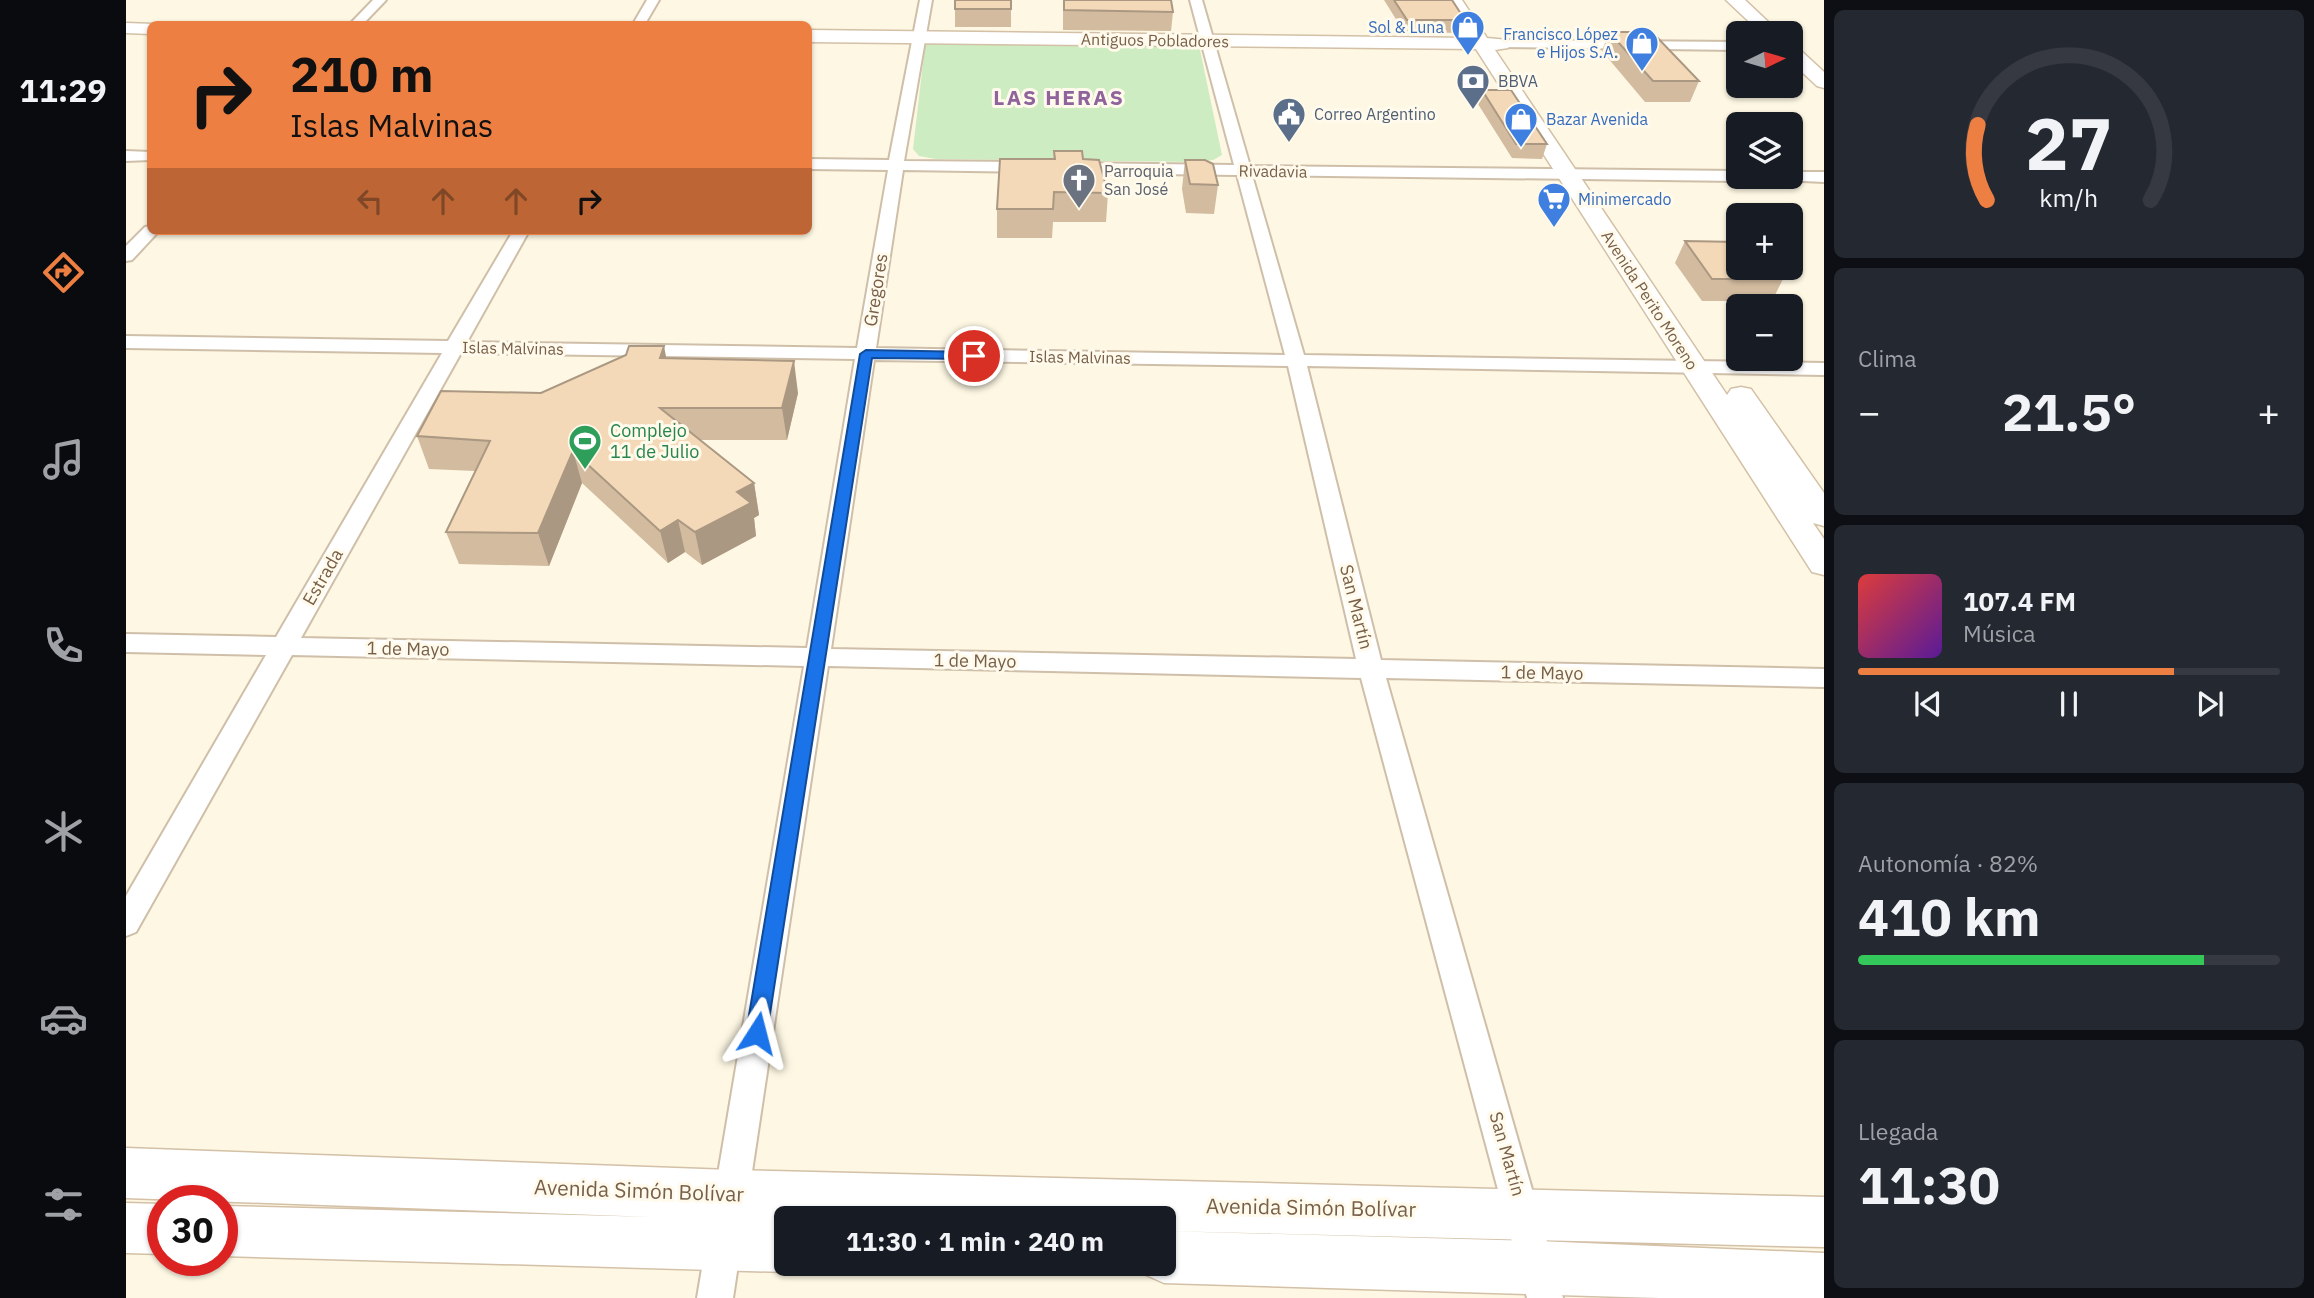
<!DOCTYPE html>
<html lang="es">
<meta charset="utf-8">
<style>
body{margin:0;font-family:"IBM Plex Sans",sans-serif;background:#242831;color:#f1f3f6;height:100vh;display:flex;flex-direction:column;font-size:26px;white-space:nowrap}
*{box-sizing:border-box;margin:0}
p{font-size:23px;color:#9ea1a6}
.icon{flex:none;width:38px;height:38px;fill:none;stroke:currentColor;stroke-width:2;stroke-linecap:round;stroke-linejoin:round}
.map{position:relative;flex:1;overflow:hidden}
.sheet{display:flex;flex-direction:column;gap:10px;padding:10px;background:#0d0f14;width:490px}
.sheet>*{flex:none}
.hud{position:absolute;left:21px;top:21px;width:665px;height:214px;border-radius:10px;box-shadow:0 2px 5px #0004;background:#ed7f42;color:#111;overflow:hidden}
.needle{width:46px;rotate:85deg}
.fabs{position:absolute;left:1600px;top:21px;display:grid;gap:14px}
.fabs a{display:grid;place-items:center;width:77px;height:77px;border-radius:10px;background:#171b24;box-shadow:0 2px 5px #0004;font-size:35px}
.speed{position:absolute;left:21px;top:1185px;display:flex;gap:14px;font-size:35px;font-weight:700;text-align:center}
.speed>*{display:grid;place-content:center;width:91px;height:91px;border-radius:50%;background:#171b24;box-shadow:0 2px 5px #0004;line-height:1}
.speed .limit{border:10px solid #d22;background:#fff;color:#111}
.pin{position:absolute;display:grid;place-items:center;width:60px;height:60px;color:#fff;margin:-30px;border:4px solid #fff;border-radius:50%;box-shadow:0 2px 7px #0007}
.me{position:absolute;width:77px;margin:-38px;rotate:9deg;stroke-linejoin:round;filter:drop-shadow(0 0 5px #0008)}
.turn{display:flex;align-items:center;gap:24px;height:147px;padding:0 28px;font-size:32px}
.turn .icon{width:91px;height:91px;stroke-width:2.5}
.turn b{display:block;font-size:49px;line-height:60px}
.lanes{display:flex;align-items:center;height:66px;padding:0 28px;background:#0003;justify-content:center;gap:35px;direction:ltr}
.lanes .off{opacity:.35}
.big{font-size:52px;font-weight:700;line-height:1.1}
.sheet .tile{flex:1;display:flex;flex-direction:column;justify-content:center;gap:10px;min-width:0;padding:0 24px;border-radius:10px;background:#242831}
.sheet .dial{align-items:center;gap:0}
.dial svg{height:182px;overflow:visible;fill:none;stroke:#363941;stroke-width:7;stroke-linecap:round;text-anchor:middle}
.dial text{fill:#f1f3f6;stroke:none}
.song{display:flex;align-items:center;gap:21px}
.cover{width:84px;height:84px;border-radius:10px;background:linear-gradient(135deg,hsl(0 70% 55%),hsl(270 70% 35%))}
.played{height:7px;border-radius:4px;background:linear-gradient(90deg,#ed7f42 75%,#363941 75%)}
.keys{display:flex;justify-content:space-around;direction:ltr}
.heat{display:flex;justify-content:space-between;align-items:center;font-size:38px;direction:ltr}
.charge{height:10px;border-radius:5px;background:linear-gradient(90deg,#34c759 82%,#363941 0)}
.trip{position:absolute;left:648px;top:1206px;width:402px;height:70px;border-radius:10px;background:#171b24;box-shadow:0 2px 5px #0004;font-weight:700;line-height:70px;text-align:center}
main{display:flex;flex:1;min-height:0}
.menu{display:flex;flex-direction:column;width:126px;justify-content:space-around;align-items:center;background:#090b0e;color:#9ea1a6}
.menu .icon{width:49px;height:49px}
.menu .selected{color:#ed7f42}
.menu b{font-size:32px;color:#f1f3f6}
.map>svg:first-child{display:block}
.green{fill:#cdecc1}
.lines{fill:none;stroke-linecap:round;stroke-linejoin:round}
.street-casing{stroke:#cfbfa9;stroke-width:4}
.secondary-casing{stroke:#d3c0a6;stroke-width:3}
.street{fill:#fff;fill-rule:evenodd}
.secondary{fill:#fff;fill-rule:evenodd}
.wall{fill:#d2bb9f}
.shaded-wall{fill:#ab9882}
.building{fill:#f4d9b9;stroke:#ab9882;stroke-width:2}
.route{fill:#1a73e8;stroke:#114b97;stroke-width:2}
.labels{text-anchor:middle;stroke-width:6;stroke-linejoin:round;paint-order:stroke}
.far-shop-label{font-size:16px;fill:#366cbe;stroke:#fffaeb;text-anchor:end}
.far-street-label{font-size:16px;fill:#775f48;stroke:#fffaeb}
.far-service-label{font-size:16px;fill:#4e5e75;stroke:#fffaeb;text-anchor:start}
.far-worship-label{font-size:16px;fill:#5b616d;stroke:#fffaeb;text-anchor:start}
.street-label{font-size:18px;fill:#775f48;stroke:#fffaeb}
.leisure-label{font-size:18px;fill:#27864d;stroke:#fffaeb;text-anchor:start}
.far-district-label{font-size:21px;font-weight:bold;letter-spacing:2px;fill:#8f639b;stroke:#fffaeb}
.near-street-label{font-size:21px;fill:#775f48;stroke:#fffaeb}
</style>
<main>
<nav class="menu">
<b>11:29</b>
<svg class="icon selected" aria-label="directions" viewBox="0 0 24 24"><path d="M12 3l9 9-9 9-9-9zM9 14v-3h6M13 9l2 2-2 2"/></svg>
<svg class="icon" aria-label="music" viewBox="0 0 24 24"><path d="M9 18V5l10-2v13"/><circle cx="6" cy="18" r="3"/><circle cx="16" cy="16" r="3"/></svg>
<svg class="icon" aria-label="phone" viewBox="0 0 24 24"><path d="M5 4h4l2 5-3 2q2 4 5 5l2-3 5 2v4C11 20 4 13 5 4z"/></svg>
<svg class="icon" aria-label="climate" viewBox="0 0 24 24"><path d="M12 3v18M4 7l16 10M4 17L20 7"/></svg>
<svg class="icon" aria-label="car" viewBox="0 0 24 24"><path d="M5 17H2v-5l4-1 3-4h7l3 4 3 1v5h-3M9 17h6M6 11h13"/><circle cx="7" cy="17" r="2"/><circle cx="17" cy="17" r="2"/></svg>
<svg class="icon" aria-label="filters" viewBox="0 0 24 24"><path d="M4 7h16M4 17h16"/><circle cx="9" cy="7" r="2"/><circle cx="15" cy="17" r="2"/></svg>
</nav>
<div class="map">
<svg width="1698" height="1298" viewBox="0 0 1698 1298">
<rect width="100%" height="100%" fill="#fdf7e3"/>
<path class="green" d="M803,41L1068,44L1074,50L1096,155L1087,160L1072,162L810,159L793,156L787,149L799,46Z"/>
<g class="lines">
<defs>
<path id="street" d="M247,0H260L237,24H224Z
M521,0H533L519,24H507Z
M794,0H806L778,161L908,162L916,167L908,172L777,170L750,348L1159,355L1111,175L944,173L936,168L944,163L1108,165L1064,0H1076L1124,166L1612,171V177H1619L1612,181L1126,175L1178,355L1698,363V375L1181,366L1255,660L1698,669V687L1260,678L1437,1298H1401L1235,678L702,666L607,1298H571L678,666L166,655L10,932L0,936V896L140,655L0,652V634L150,637L316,353L0,348V336L322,341L387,231H403L341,342L731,348L762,170L682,169V159L763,160ZM335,353L729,359L681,648L175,638ZM748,360L1162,366L1230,659L705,649Z
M1375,40L1612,42V50L1370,47L1368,44Z
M0,151L24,152V160L0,161Z
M1664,172H1698V182L1656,180L1654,177H1664Z
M24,226V231H33L6,260L0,261V246L19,227Z"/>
<path id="secondary" d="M1318,0H1336L1361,38L1382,40L1384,44L1382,48L1369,50L1601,395L1605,389L1615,387L1625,389L1698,493V526L1687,523L1698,539V575L1686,572L1350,49L682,42V30L1343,38Z
M1600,0H1619L1654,33H1635Z
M0,23L28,24H24V34L0,33Z
M1664,45L1671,47L1698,72V88L1691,86L1664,61Z
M0,1148L605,1170L1698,1197V1247L1038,1231V1218H660V1264H678L660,1272L96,1256V1206L526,1217L0,1198Z
M0,1203L37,1204V1254L0,1253Z
M1038,1231L1411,1241L1698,1253V1298H1533L1038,1283L1020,1275L1015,1264H1038Z"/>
</defs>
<use href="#street" class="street-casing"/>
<use href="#secondary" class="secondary-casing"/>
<use href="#street" class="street"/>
<use href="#secondary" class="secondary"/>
</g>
<path class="wall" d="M885,0V27H829V9Z
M937,0H1045L1047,12L1045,31L937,30Z
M1258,0H1326L1339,20L1336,33L1278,32Z
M1483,32L1573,81L1564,102H1519L1476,51Z
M1356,90L1421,144L1416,159L1386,158L1352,104Z
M928,151L957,159L982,193L980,222H927L926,238H871V209L927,159Z
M1059,160L1092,185L1088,214L1060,213L1056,189Z
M1559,241L1657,279L1646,301H1576L1549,263Z
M540,358L672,393L661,440H574L628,483L633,515L628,518L630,536L576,565L559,552L542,563L456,483L423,566L333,564L320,532L349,471L303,469L291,436L415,393Z"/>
<path class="shaded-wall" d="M538,346L544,377L534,358Z
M668,361L672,393L661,440L656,408Z
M447,451L456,483L423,566L412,533Z
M628,483L633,515L628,518L630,536L576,565L569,532L611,492Z
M552,520L559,552L542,563L534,531Z"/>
<path class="building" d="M829,0H885V9H829Z
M938,0H1045L1047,12L938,10Z
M1268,0H1326L1339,20H1281Z
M1483,32H1526L1573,81H1527Z
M1356,90H1385L1421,144H1390Z
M928,151H956L957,159L973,160L982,193L928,192L927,209H871L874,159H929Z
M1059,160H1079L1087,164L1092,185L1064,184Z
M1559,241L1612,242V268H1648L1657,279H1586Z
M503,346H538L534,358L668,361L656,408H534L628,483L611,492L625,503L569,532L552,520L534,531L447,451L412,533L320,532L364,441L291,436L315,391L415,393L500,355Z"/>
<path class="route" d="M740,350L848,352L854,356L848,359L746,358L641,1033L638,1040L631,1043L623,1040L620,1033L734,354Z"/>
<defs>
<symbol id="shop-pin" viewBox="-11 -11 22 30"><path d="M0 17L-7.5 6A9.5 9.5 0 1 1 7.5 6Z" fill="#3f7fe0" stroke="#fffaeb"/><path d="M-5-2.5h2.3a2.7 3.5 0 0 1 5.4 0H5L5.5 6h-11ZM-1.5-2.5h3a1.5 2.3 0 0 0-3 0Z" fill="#fff"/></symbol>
<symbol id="bank-pin" viewBox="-11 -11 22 30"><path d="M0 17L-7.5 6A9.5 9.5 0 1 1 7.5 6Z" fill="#5c6f8a" stroke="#fffaeb"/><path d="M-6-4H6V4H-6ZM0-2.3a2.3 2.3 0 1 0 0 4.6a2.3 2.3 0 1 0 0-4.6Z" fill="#fff"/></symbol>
<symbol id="civic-pin" viewBox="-11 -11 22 30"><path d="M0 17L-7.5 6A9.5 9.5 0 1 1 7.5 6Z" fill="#5c6f8a" stroke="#fffaeb"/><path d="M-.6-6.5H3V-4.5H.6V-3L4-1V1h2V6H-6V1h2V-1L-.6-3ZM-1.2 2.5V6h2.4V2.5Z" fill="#fff"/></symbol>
<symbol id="church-pin" viewBox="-11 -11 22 30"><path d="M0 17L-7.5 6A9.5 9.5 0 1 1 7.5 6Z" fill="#6b7280" stroke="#fffaeb"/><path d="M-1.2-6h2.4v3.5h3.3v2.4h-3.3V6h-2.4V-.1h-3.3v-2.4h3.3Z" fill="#fff"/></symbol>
<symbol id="supermarket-pin" viewBox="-11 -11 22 30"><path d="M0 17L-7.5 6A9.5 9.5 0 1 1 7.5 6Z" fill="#3f7fe0" stroke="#fffaeb"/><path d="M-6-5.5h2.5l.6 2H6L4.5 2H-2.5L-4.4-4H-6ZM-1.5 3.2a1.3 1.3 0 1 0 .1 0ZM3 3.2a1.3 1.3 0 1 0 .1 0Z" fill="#fff"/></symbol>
<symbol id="stadium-pin" viewBox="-11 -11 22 30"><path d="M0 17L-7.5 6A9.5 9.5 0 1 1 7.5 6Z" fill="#2e9e5b" stroke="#fffaeb"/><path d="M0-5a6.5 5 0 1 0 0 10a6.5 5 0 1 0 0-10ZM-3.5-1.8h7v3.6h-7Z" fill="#fff"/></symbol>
</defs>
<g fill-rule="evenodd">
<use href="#shop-pin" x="1323" y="8" width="38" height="52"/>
<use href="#shop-pin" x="1497" y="24" width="38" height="52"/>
<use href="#bank-pin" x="1328" y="62" width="38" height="52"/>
<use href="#civic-pin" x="1144" y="95" width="38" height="52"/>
<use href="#shop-pin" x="1376" y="100" width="38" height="52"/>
<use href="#church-pin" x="934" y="161" width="38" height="52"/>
<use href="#supermarket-pin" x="1409" y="180" width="38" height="52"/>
<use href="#stadium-pin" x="440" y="422" width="38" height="52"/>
</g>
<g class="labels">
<g class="far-shop-label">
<text x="1318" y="33">Sol &amp; Luna</text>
<text x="1492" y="40">Francisco López<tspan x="1492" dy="18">e Hijos S.A.</tspan></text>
<text x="1420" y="125" text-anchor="start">Bazar Avenida</text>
<text x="1452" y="205" text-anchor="start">Minimercado</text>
</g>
<g class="far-street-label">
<text transform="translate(1029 40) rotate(1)" y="6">Antiguos Pobladores</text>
<text transform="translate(1147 171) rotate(1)" y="6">Rivadavia</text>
<text transform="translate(1524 300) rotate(57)" y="6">Avenida Perito Moreno</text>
<text transform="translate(387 348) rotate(1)" y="6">Islas Malvinas</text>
<text transform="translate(954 357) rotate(1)" y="6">Islas Malvinas</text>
</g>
<g class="far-service-label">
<text x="1372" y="87">BBVA</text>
<text x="1188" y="120">Correo Argentino</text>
</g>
<g class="far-worship-label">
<text x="978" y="177">Parroquia<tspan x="978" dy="18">San José</tspan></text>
</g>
<g class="street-label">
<text transform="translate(750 290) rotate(-81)" y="6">Gregores</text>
<text transform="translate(197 577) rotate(-60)" y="6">Estrada</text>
<text transform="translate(1230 607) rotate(76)" y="6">San Martín</text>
<text transform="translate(282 649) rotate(1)" y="6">1 de Mayo</text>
<text transform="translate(849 661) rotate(1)" y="6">1 de Mayo</text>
<text transform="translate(1416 673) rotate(1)" y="6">1 de Mayo</text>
<text transform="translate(1381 1154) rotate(74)" y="6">San Martín</text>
</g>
<g class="leisure-label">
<text x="484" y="437">Complejo<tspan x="484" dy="21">11 de Julio</tspan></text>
</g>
<g class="far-district-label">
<text x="933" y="105">LAS HERAS</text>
</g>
<g class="near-street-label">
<text transform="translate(513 1191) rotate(2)" y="7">Avenida Simón Bolívar</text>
<text transform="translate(1185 1208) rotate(1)" y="7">Avenida Simón Bolívar</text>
</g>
</g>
</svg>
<div class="fabs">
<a><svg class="needle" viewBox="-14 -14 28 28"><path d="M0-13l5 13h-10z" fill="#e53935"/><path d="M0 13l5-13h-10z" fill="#9ea1a6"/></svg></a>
<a><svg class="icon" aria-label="layers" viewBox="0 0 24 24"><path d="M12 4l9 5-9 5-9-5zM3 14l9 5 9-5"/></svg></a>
<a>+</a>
<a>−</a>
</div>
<div class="speed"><div class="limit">30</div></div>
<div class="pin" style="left:848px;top:356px;background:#d93025"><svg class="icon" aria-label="arrive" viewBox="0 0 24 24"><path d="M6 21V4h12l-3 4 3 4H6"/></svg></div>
<svg class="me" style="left:631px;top:1033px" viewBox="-20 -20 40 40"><path d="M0-17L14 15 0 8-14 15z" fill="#1a73e8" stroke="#fff" stroke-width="4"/></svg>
<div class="trip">11:30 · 1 min · 240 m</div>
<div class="hud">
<div class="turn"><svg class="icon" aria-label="right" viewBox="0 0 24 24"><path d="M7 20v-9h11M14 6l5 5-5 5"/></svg><div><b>210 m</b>Islas Malvinas</div></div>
<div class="lanes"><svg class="icon off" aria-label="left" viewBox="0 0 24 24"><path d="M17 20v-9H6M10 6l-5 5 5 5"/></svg><svg class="icon off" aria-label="ahead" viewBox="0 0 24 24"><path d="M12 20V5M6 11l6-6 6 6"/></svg><svg class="icon off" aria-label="ahead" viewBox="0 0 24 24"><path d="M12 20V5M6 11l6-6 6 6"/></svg><svg class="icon" aria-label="right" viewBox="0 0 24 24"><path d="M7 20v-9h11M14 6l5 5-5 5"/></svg></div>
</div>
</div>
<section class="sheet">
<div class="tile dial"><svg viewBox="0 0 100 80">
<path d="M14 69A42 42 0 1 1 86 69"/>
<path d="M14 69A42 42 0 0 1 10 36" stroke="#ed7f42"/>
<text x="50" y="56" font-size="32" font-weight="700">27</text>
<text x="50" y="72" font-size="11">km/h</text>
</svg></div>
<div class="tile"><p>Clima</p>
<div class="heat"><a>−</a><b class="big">21.5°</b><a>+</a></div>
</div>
<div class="tile">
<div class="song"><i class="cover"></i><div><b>107.4 FM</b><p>Música</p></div></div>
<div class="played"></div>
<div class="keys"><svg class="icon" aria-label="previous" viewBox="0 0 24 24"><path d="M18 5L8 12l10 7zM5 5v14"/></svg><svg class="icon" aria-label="pause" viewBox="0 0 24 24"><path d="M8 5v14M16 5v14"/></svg><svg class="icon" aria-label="next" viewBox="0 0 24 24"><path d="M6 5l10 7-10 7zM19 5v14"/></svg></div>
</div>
<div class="tile"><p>Autonomía · 82%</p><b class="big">410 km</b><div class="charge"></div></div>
<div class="tile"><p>Llegada</p><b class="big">11:30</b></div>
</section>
</main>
